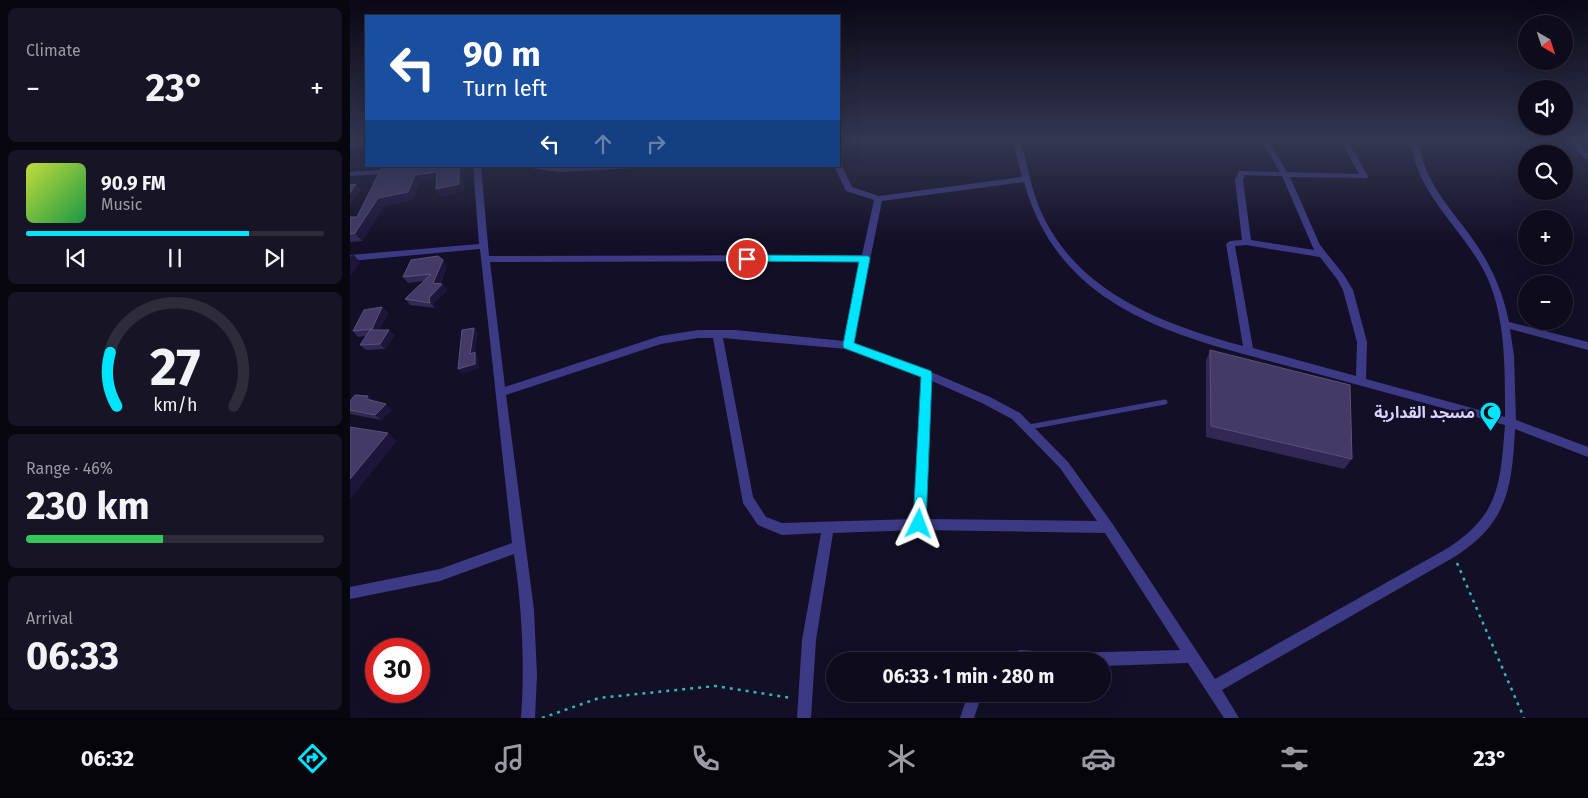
<!DOCTYPE html>
<meta charset="utf-8">
<style>
body{margin:0;font-family:"Fira Sans","Noto Sans Arabic",sans-serif;background:#171425;color:#f1f3f6;height:100vh;display:flex;flex-direction:column;font-size:19px;white-space:nowrap}
*{box-sizing:border-box;margin:0}
p{font-size:16px;color:#9b9ba3}
.icon{flex:none;width:28px;height:28px;fill:none;stroke:currentColor;stroke-width:2;stroke-linecap:round;stroke-linejoin:round}
.map{position:relative;flex:1;overflow:hidden}
.drawer{display:flex;flex-direction:column;gap:8px;padding:8px;background:#08060f;width:350px}
.drawer>*{flex:none}
.guide{position:absolute;left:15px;top:15px;width:475px;height:152px;border-radius:0px;box-shadow:0 5px 20px #0002,0 0 0 1px #2e2b3b;background:#1a4fa0;color:#fff;overflow:hidden}
.needle{width:32px;rotate:141deg}
.fabs{position:absolute;left:1168px;top:15px;display:grid;gap:10px}
.fabs a{display:grid;place-items:center;width:55px;height:55px;border-radius:50%;background:#0e0b1c;box-shadow:0 5px 20px #0002,0 0 0 1px #2e2b3b;font-size:25px}
.speed{position:absolute;left:15px;top:638px;display:flex;gap:10px;font-size:25px;font-weight:700;text-align:center}
.speed>*{display:grid;place-content:center;width:65px;height:65px;border-radius:50%;background:#0e0b1c;box-shadow:0 5px 20px #0002,0 0 0 1px #2e2b3b;line-height:1}
.speed .limit{border:8px solid #d22;background:#fff;color:#111}
.pin{position:absolute;display:grid;place-items:center;width:42px;height:42px;color:#fff;margin:-21px;border:2px solid #fff;border-radius:50%;box-shadow:0 1px 5px #0007}
.me{position:absolute;width:55px;margin:-28px;rotate:3deg;stroke-linejoin:round;filter:drop-shadow(0 0 4px #0008)}
.turn{display:flex;align-items:center;gap:18px;height:105px;padding:0 15px;font-size:22px}
.turn .icon{width:65px;height:65px;stroke-width:2.5}
.turn b{display:block;font-size:35px;line-height:42px}
.lanes{display:flex;align-items:center;height:48px;padding:0 15px;background:#0003;justify-content:center;gap:25px;direction:ltr}
.lanes .off{opacity:.35}
.big{font-size:38px;font-weight:700;line-height:1.1}
.drawer .tile{flex:1;display:flex;flex-direction:column;justify-content:center;gap:8px;min-width:0;padding:0 18px;border-radius:8px;background:#171425}
.drawer .dial{align-items:center;gap:0}
.dial svg{height:130px;overflow:visible;fill:none;stroke:#2e2b3b;stroke-width:7;stroke-linecap:round;text-anchor:middle}
.dial text{fill:#f1f3f6;stroke:none}
.song{display:flex;align-items:center;gap:15px}
.cover{width:60px;height:60px;border-radius:8px;background:linear-gradient(135deg,hsl(70 70% 55%),hsl(140 70% 35%))}
.played{height:5px;border-radius:2px;background:linear-gradient(90deg,#00e5ff 75%,#2e2b3b 75%)}
.keys{display:flex;justify-content:space-around;direction:ltr}
.heat{display:flex;justify-content:space-between;align-items:center;font-size:28px;direction:ltr}
.charge{height:8px;border-radius:4px;background:linear-gradient(90deg,#34c759 46%,#2e2b3b 0)}
.trip{position:absolute;left:476px;top:652px;width:285px;height:50px;border-radius:25px;background:#0e0b1c;box-shadow:0 5px 20px #0002,0 0 0 1px #2e2b3b;font-weight:700;line-height:50px;text-align:center}
.menu{display:flex;height:80px;justify-content:space-around;align-items:center;background:#06040b;color:#9b9ba3}
.menu .icon{width:35px;height:35px}
.menu .on{color:#00e5ff}
.menu b{font-size:22px;color:#f1f3f6}
main{display:flex;flex:1;min-height:0}
.map>svg:first-child{display:block}
.lines{fill:none;stroke-linecap:round;stroke-linejoin:round}
.path{stroke:#2fb8b0;stroke-width:2.5;stroke-dasharray:3 5;stroke-linecap:butt}
.lane{stroke:#3d3a85;stroke-width:5}
.street{fill:#3d3a85;fill-rule:evenodd}
.wall{fill:#312854}
.shaded-wall{fill:#1d163a}
.building{fill:#433a66;stroke:#5a527e}
.route{fill:#00e5ff;stroke:#0095a6}
.labels{text-anchor:middle;stroke-width:5;stroke-linejoin:round;paint-order:stroke}
.poi-label{font-size:16px;font-weight:bold;fill:#d9d4ff;stroke:#130f26;text-anchor:end}
</style>
<main>
<section class="drawer">
<div class="tile"><p>Climate</p>
<div class="heat"><a>−</a><b class="big">23°</b><a>+</a></div>
</div>
<div class="tile">
<div class="song"><i class="cover"></i><div><b>90.9 FM</b><p>Music</p></div></div>
<div class="played"></div>
<div class="keys"><svg class="icon" aria-label="previous" viewBox="0 0 24 24"><path d="M18 5L8 12l10 7zM5 5v14"/></svg><svg class="icon" aria-label="pause" viewBox="0 0 24 24"><path d="M8 5v14M16 5v14"/></svg><svg class="icon" aria-label="next" viewBox="0 0 24 24"><path d="M6 5l10 7-10 7zM19 5v14"/></svg></div>
</div>
<div class="tile dial"><svg viewBox="0 0 100 80">
<path d="M14 69A42 42 0 1 1 86 69"/>
<path d="M14 69A42 42 0 0 1 10 36" stroke="#00e5ff"/>
<text x="50" y="56" font-size="32" font-weight="700">27</text>
<text x="50" y="72" font-size="11">km/h</text>
</svg></div>
<div class="tile"><p>Range · 46%</p><b class="big">230 km</b><div class="charge"></div></div>
<div class="tile"><p>Arrival</p><b class="big">06:33</b></div>
</section>
<div class="map">
<svg width="1238" height="718" viewBox="0 0 1238 718">
<rect width="100%" height="100%" fill="#130f26"/>
<g class="lines">
<path class="path" d="M1107,563L1174,718
M192,718L249,698L365,686L442,698"/>
<path class="lane" d="M679,427L815,402"/>
<path class="street" d="M663,141H671C678,167 682,194 694,218C732,295 816,325 893,346L876,244L880,241L892,240L885,180L889,171H892L930,172L912,141H919L937,172L1009,174L991,141H998L1018,176L1017,178L940,177L970,245L994,275L1003,290L1017,342L1016,379L1155,417C1155,371 1156,319 1137,277C1115,230 1066,195 1061,141H1069C1073,183 1104,211 1126,244C1143,269 1153,293 1159,322L1238,342V350L1160,329L1164,356L1166,420L1238,447V457L1165,429C1162,487 1158,522 1106,556L872,690L889,718H874L838,663L752,666V661H650L652,656L670,650L715,653L830,650L755,533L569,530L483,533L466,640L461,718H447L452,640L471,533L432,535L408,525L393,503L363,338H348L311,344L156,395L184,610L187,675L185,718H171C175,663 172,608 164,554L90,581L0,599V587L90,569L162,543L130,249L0,261V255L129,244L123,166H131L139,256L512,255L524,200L496,191L484,166L491,164L502,187L529,196L672,177ZM895,175L932,176L964,250L901,240L893,180ZM674,182C711,317 840,339 957,371C1023,389 1089,407 1155,425C1150,484 1150,514 1098,548L865,679L762,523L718,462L670,413L640,397L581,372L503,343L532,201ZM896,245L970,257L987,279L993,290L1007,342L1006,376L903,348L885,246ZM511,261L494,341L385,330H348L310,336L155,387L140,262ZM373,338L497,349L572,377L563,519L432,523L416,517L403,497ZM582,381L632,403L662,419L710,468L747,521L575,519Z
M1218,141H1226L1238,153V159H1235Z
M16,142V146L0,148V144Z
M177,166L209,168L290,166L286,168L209,172L181,168Z
M43,169H46V173L0,176V172Z
M618,694H632L624,718H610Z"/>
</g>
<path class="wall" d="M36,166H114V191L91,196L86,189V180L70,182L63,199L34,206L12,241L0,242V217H7Z
M97,266L90,284H92L97,290L83,304L85,308L60,305L55,299L74,281L58,283L53,277Z
M32,307L38,313L29,330L45,335L35,349L16,350L10,345L16,336L8,337L3,331Z
M860,350L1002,459L994,469L856,437V360Z
M18,396L23,401L42,410L31,420L0,414V401Z"/>
<path class="shaded-wall" d="M109,166H114V191L91,196L86,189Z
M87,172L92,179L70,182L63,199L34,206L12,241L5,233L28,198L65,175Z
M6,184L11,190L0,206V193Z
M3,254L10,262L0,276V257Z
M93,260L97,266L87,289L83,283Z
M92,284L97,290L83,304L85,308L80,303L79,298Z
M32,307L38,313L27,334L22,329Z
M124,328L128,332L125,353L128,357L129,368L112,374L108,369L120,354Z
M39,330L45,335L35,349L30,344Z
M18,396L24,401L16,399Z
M36,404L42,410L31,420L25,415Z
M38,433L47,441L0,499V479Z"/>
<path class="building" d="M36,166H109V184L86,189L87,172L65,175L58,192L28,198L5,233L0,234V217H7L32,167Z
M6,184L0,193V185Z
M88,256L93,260L83,283L92,284L79,298L80,303L55,299L81,274L53,277L61,260Z
M32,307L22,329L3,331L14,310Z
M124,328L120,354L125,352V364L108,369L112,330Z
M20,330H39L30,344L10,345Z
M860,350L1000,385L1002,459L861,426Z
M5,395L18,396L16,399L36,404L25,415L0,410V401Z
M0,427L38,433L0,479Z"/>
<linearGradient id="sky" x2="0" y2="1"><stop stop-color="#0a0815"/><stop offset="0.58" stop-color="#333752"/><stop offset="1" stop-color="#333752" stop-opacity="0"/></linearGradient>
<rect width="1238" height="242" fill="url(#sky)"/>
<path class="route" d="M397,255L518,256L520,258L504,343L581,371L582,375L576,524L574,529L569,530L565,529L563,524L571,377L494,348L493,345L509,262L393,261L392,259Z"/>
<defs>
<symbol id="mosque-pin" viewBox="-11 -11 22 30"><path d="M0 17L-7.5 6A9.5 9.5 0 1 1 7.5 6Z" fill="#00e5ff" stroke="#130f26"/><path d="M3.5-4.9A6 6 0 1 0 3.5 4.9A5 5 0 1 1 3.5-4.9Z" fill="#111"/></symbol>
</defs>
<g fill-rule="evenodd">
<use href="#mosque-pin" x="1128" y="400" width="25" height="34"/>
</g>
<g class="labels">
<g class="poi-label">
<text x="1125" y="418">مسجد القدارية</text>
</g>
</g>
</svg>
<div class="fabs">
<a><svg class="needle" viewBox="-14 -14 28 28"><path d="M0-13l5 13h-10z" fill="#e53935"/><path d="M0 13l5-13h-10z" fill="#9b9ba3"/></svg></a>
<a><svg class="icon" aria-label="sound" viewBox="0 0 24 24"><path d="M4 9h4l5-4v14l-5-4H4zM17 9q2 3 0 6"/></svg></a>
<a><svg class="icon" aria-label="search" viewBox="0 0 24 24"><circle cx="10" cy="10" r="6"/><path d="M15 15l6 6"/></svg></a>
<a>+</a>
<a>−</a>
</div>
<div class="speed"><div class="limit">30</div></div>
<div class="pin" style="left:397px;top:259px;background:#d93025"><svg class="icon" aria-label="arrive" viewBox="0 0 24 24"><path d="M6 21V4h12l-3 4 3 4H6"/></svg></div>
<svg class="me" style="left:569px;top:524px" viewBox="-20 -20 40 40"><path d="M0-17L14 15 0 8-14 15z" fill="#00e5ff" stroke="#fff" stroke-width="4"/></svg>
<div class="trip">06:33 · 1 min · 280 m</div>
<div class="guide">
<div class="turn"><svg class="icon" aria-label="left" viewBox="0 0 24 24"><path d="M17 20v-9H6M10 6l-5 5 5 5"/></svg><div><b>90 m</b>Turn left</div></div>
<div class="lanes"><svg class="icon" aria-label="left" viewBox="0 0 24 24"><path d="M17 20v-9H6M10 6l-5 5 5 5"/></svg><svg class="icon off" aria-label="ahead" viewBox="0 0 24 24"><path d="M12 20V5M6 11l6-6 6 6"/></svg><svg class="icon off" aria-label="right" viewBox="0 0 24 24"><path d="M7 20v-9h11M14 6l5 5-5 5"/></svg></div>
</div>
</div>
</main>
<nav class="menu">
<b>06:32</b>
<svg class="icon on" aria-label="directions" viewBox="0 0 24 24"><path d="M12 3l9 9-9 9-9-9zM9 14v-3h6M13 9l2 2-2 2"/></svg>
<svg class="icon" aria-label="music" viewBox="0 0 24 24"><path d="M9 18V5l10-2v13"/><circle cx="6" cy="18" r="3"/><circle cx="16" cy="16" r="3"/></svg>
<svg class="icon" aria-label="phone" viewBox="0 0 24 24"><path d="M5 4h4l2 5-3 2q2 4 5 5l2-3 5 2v4C11 20 4 13 5 4z"/></svg>
<svg class="icon" aria-label="climate" viewBox="0 0 24 24"><path d="M12 3v18M4 7l16 10M4 17L20 7"/></svg>
<svg class="icon" aria-label="car" viewBox="0 0 24 24"><path d="M5 17H2v-5l4-1 3-4h7l3 4 3 1v5h-3M9 17h6M6 11h13"/><circle cx="7" cy="17" r="2"/><circle cx="17" cy="17" r="2"/></svg>
<svg class="icon" aria-label="filters" viewBox="0 0 24 24"><path d="M4 7h16M4 17h16"/><circle cx="9" cy="7" r="2"/><circle cx="15" cy="17" r="2"/></svg>
<b>23°</b>
</nav>
